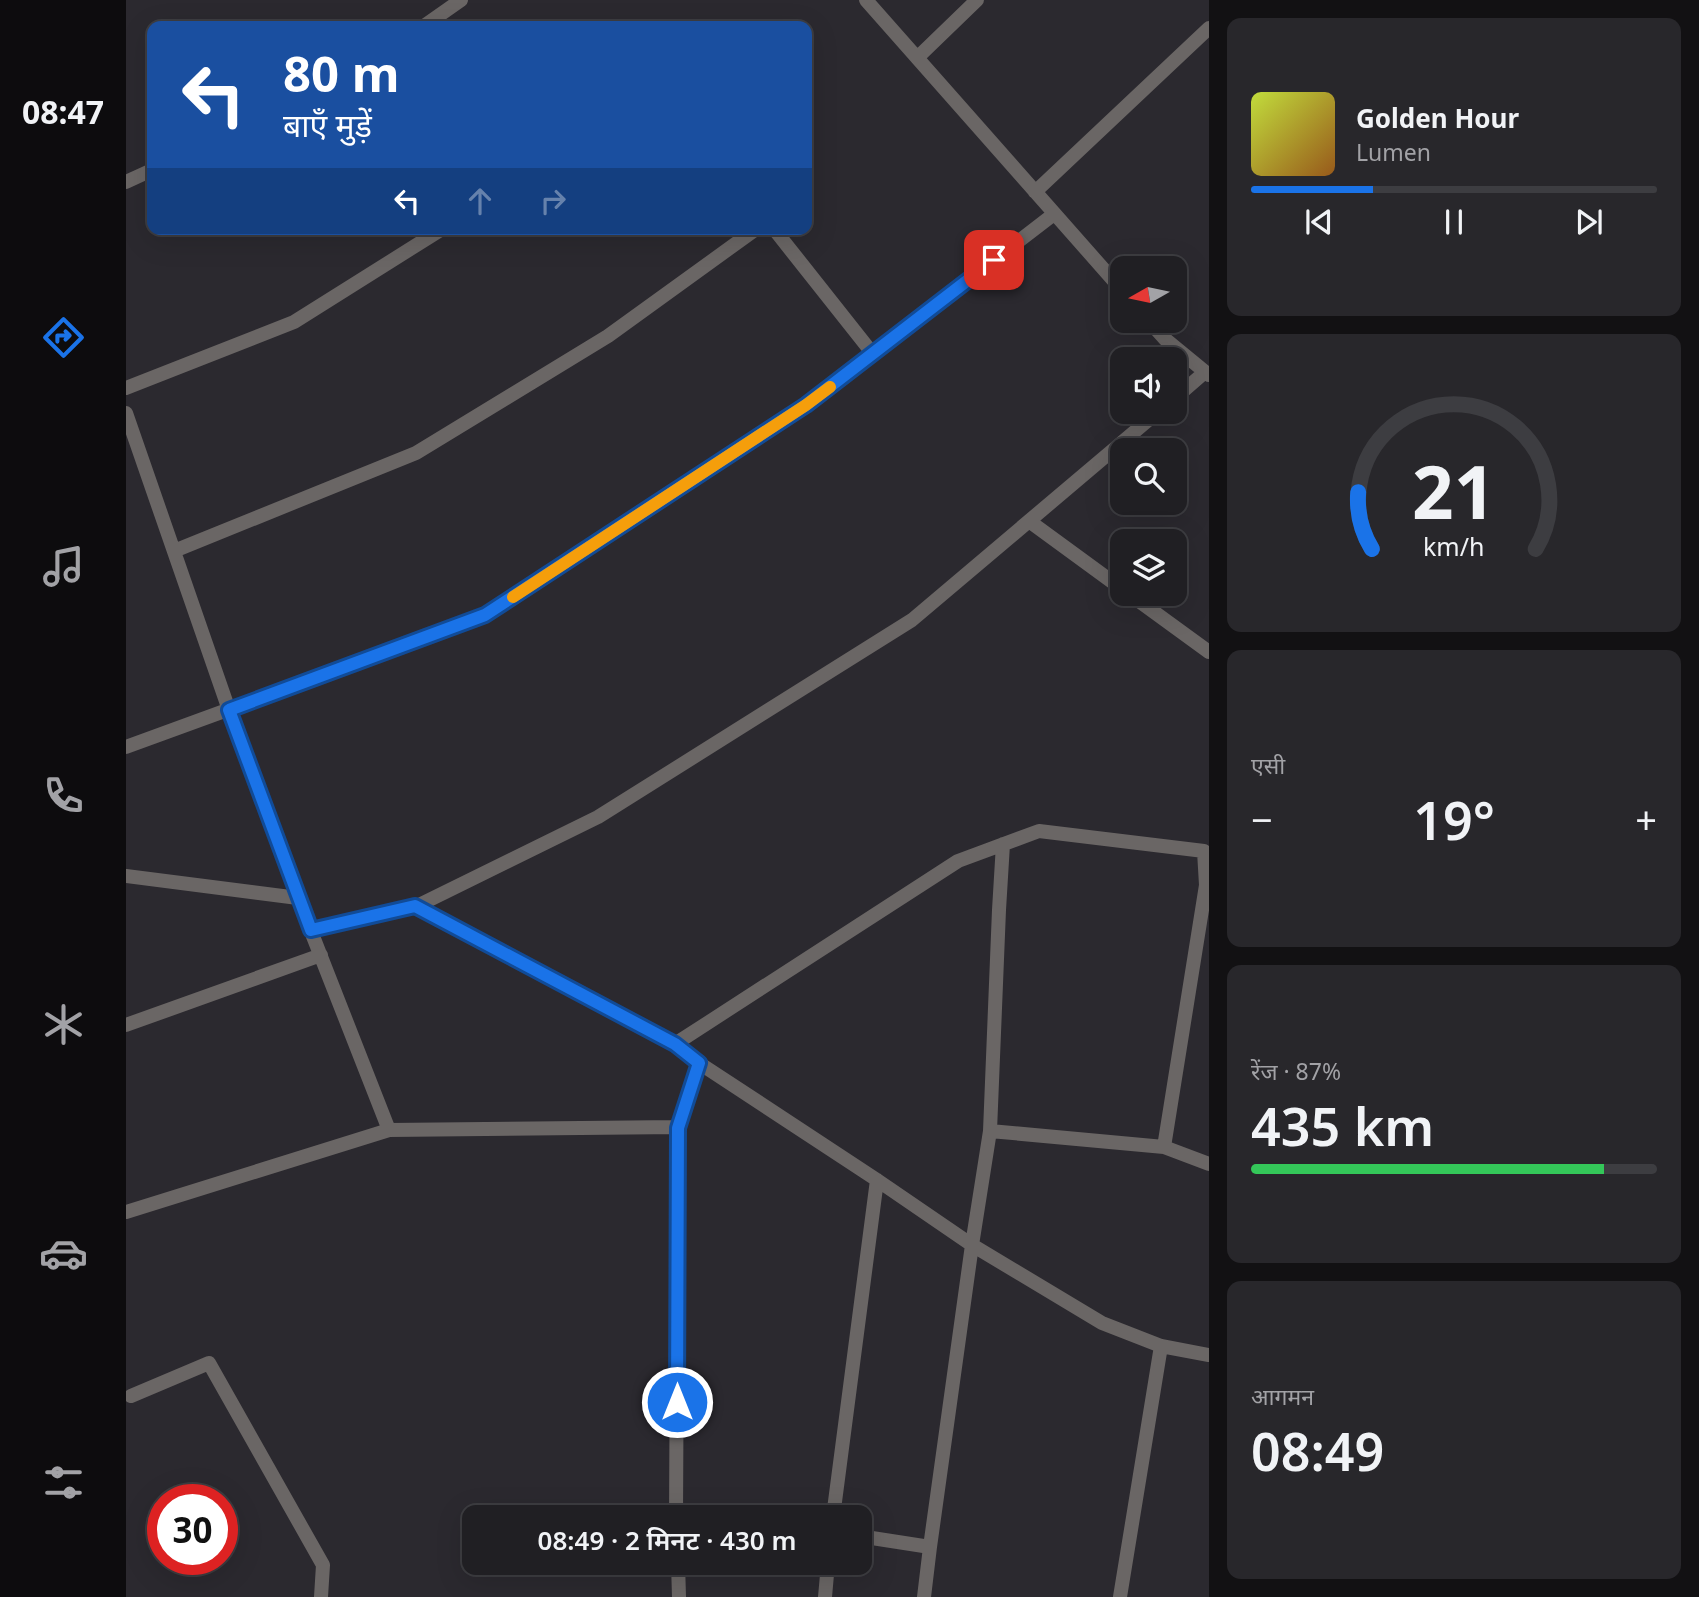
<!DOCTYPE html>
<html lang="hi">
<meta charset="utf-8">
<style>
body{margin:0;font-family:"Noto Sans","Noto Sans Devanagari",sans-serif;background:#28272b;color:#f1f3f6;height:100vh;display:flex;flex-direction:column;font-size:26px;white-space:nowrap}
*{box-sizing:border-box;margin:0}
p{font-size:23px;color:#a2a2a6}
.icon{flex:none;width:38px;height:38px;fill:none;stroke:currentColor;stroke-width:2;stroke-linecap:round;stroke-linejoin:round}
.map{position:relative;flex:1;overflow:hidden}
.details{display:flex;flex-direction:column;gap:18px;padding:18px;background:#121113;width:490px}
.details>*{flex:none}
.hud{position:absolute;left:21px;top:21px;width:665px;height:214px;border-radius:14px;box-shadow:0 7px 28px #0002,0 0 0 2px #3d3d41;background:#1a4fa0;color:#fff;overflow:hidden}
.needle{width:46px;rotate:261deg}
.tools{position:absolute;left:984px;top:256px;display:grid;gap:14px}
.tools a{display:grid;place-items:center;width:77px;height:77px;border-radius:14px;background:#201f23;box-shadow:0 7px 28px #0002,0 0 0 2px #3d3d41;font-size:35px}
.speed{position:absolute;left:21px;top:1484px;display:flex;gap:14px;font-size:35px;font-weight:700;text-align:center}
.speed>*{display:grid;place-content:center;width:91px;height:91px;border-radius:50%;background:#201f23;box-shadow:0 7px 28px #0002,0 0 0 2px #3d3d41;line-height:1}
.speed .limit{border:10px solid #d22;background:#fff;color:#111}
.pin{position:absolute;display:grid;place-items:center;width:60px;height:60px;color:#fff;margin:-30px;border-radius:14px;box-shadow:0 4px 10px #0006}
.me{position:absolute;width:77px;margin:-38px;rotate:0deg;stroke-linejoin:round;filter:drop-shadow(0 0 5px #0008)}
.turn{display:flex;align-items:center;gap:24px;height:147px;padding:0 21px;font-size:32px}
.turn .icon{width:91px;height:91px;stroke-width:2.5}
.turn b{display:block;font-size:49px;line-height:60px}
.lanes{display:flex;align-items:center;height:66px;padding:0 21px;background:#0003;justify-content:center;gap:35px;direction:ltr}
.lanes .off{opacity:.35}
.big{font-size:52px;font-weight:600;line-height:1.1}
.details .widget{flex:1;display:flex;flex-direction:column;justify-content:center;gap:10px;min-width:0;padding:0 24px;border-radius:14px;background:#28272b}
.details .dial{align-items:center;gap:0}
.dial svg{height:182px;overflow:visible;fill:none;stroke:#3d3d41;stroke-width:7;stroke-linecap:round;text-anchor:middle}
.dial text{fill:#f1f3f6;stroke:none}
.song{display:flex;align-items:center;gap:21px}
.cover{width:84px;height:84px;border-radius:10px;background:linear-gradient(135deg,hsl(70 70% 55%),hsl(30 70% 35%))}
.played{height:7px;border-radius:4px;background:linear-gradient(90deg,#1a73e8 30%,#3d3d41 30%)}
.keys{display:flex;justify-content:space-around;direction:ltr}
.heat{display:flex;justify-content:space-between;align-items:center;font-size:38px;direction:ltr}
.charge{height:10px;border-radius:5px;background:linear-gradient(90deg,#34c759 87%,#3d3d41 0)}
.trip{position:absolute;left:336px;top:1505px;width:410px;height:70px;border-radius:14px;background:#201f23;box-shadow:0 7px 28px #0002,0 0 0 2px #3d3d41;font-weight:600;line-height:70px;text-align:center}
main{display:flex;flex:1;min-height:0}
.menu{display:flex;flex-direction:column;width:126px;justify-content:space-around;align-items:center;background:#0d0c0e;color:#a2a2a6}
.menu .icon{width:49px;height:49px}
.menu .on{color:#1a73e8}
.menu b{font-size:32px;color:#f1f3f6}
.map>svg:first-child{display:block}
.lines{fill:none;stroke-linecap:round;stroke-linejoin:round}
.street{stroke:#6a6665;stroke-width:14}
.route-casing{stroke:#114b97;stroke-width:18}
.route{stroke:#1a73e8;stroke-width:12}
.slow{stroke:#f59e0b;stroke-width:12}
</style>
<main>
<nav class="menu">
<b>08:47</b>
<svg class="icon on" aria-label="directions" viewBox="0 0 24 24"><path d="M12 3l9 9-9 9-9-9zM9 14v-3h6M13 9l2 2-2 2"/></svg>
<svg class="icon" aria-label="music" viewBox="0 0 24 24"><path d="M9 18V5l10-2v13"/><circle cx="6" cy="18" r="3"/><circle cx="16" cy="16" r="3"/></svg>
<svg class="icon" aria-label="phone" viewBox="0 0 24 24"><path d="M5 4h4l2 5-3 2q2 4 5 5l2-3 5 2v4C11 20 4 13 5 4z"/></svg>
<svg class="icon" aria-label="climate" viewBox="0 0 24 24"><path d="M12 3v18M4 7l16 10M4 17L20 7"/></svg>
<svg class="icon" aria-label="car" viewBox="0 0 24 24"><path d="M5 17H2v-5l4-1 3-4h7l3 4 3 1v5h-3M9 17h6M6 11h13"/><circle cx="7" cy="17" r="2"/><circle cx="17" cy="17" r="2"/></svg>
<svg class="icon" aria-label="filters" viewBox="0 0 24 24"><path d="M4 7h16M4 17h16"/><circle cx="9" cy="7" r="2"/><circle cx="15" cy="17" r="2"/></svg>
</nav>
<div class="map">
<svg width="1083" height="1597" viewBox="0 0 1083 1597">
<rect width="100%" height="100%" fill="#2b292f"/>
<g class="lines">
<path class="street" d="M740,0L996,290
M298,26L335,0
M791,58L851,0
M0,182L26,170
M909,192L1083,28
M648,229L747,354
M1022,320L1039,339L1083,375
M0,388L168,322L316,229
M1048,399L1079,372
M0,413L103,710L172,898L263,1130L0,1212
M903,521L996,589
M48,551L290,453L482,336L630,229
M1002,593L1083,652
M0,747L359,616L680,405L928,214
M0,876L172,898
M289,907L472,817L786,620L1033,411
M185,930L289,907L549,1044L573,1063L751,1180L846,1245L976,1323L1035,1346L1083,1355
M0,1025L195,955
M549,1044L832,861L913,831L1078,851L1083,855
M263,1130L552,1127L573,1063
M864,1131L1038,1147L1083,1164
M1038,1147L1080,885L1078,851
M5,1396L83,1363L197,1565L195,1597
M550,1512L589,1517
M550,1517L552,1127
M707,1517L751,1180
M733,1536L804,1547
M552,1563L553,1597
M699,1597L702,1563
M798,1597L804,1547L846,1245L864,1131L873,910L877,844
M994,1597L1035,1346"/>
</g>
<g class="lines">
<defs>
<path id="route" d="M551,1402L552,1128L573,1063L549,1044L289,906L185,930L103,710L359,615L680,405L868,260"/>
</defs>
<use href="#route" class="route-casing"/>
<use href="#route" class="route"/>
<path class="slow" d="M387,597L680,405L704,387"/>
</g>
</svg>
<div class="tools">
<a><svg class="needle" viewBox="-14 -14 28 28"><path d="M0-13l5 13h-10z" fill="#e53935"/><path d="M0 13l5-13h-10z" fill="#a2a2a6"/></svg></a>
<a><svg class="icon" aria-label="sound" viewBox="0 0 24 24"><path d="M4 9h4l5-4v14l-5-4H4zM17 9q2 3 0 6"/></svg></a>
<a><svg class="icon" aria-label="search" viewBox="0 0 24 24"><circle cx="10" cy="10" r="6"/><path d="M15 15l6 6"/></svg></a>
<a><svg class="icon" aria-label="layers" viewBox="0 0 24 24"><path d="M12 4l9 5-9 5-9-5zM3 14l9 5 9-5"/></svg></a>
</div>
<div class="speed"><div class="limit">30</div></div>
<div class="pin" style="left:868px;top:260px;background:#d93025"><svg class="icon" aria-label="arrive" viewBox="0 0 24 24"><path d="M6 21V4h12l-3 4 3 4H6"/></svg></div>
<svg class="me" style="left:551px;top:1402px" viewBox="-20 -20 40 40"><circle r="17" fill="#1a73e8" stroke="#fff" stroke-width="3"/><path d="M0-11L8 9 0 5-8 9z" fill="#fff"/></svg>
<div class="trip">08:49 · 2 मिनट · 430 m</div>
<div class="hud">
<div class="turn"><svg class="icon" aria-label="left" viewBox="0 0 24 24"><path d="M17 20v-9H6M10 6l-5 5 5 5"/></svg><div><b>80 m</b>बाएँ मुड़ें</div></div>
<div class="lanes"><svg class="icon" aria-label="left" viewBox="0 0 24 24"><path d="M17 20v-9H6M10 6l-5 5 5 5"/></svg><svg class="icon off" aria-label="ahead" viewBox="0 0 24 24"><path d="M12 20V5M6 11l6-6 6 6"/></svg><svg class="icon off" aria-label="right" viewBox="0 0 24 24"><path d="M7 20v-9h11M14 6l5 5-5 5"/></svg></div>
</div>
</div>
<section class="details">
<div class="widget">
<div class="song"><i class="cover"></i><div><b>Golden Hour</b><p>Lumen</p></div></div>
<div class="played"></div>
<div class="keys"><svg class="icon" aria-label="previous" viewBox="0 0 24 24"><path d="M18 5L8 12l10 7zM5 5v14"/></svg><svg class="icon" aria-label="pause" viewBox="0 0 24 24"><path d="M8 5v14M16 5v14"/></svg><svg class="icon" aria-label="next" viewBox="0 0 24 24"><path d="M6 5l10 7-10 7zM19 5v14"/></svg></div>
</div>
<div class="widget dial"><svg viewBox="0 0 100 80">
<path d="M14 69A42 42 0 1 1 86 69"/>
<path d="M14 69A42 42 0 0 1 8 44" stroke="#1a73e8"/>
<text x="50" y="56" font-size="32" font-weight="700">21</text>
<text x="50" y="72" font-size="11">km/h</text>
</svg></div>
<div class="widget"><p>एसी</p>
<div class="heat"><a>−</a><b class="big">19°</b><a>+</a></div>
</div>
<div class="widget"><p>रेंज · 87%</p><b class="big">435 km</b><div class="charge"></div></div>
<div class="widget"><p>आगमन</p><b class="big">08:49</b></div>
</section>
</main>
